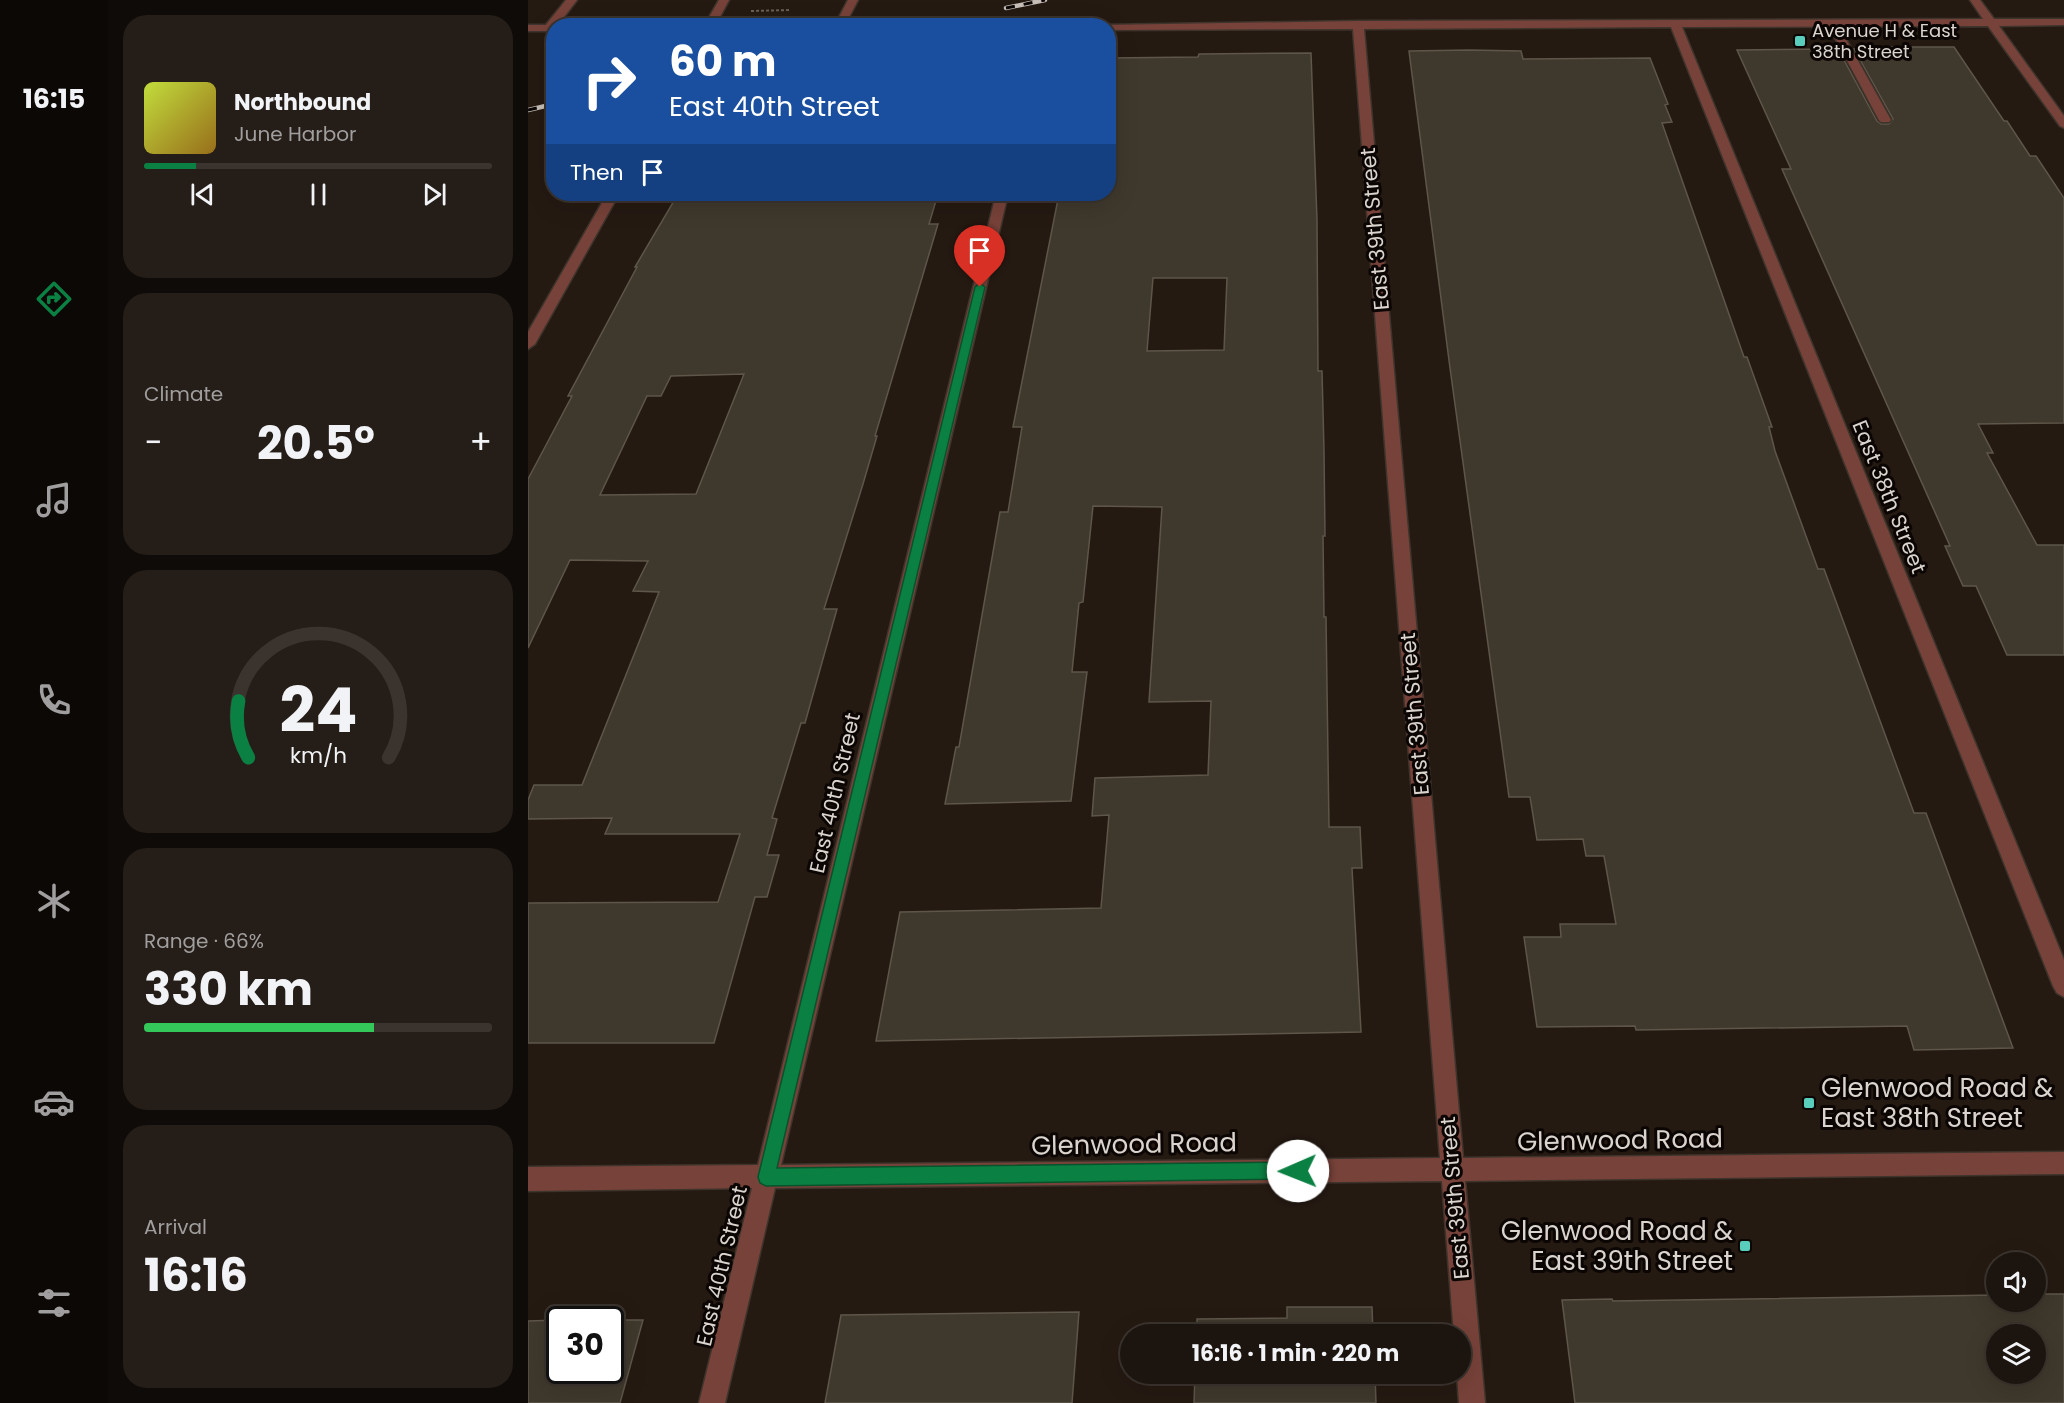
<!DOCTYPE html>
<meta charset="utf-8">
<style>
body{margin:0;font-family:Poppins,sans-serif;background:#251d17;color:#f1f3f6;height:100vh;display:flex;flex-direction:column;font-size:22px;white-space:nowrap}
*{box-sizing:border-box;margin:0}
p{font-size:20px;color:#a09e9e}
.icon{flex:none;width:33px;height:33px;fill:none;stroke:currentColor;stroke-width:2;stroke-linecap:round;stroke-linejoin:round}
.map{position:relative;flex:1;overflow:hidden}
.sheet{display:flex;flex-direction:column;gap:15px;padding:15px;background:#0f0b08;width:420px}
.sheet>*{flex:none}
.top-card{position:absolute;left:18px;top:18px;width:570px;height:183px;border-radius:24px;box-shadow:0 6px 24px #0002,0 0 0 2px #3a332e;background:#1a4fa0;color:#fff;overflow:hidden}
.tools{position:absolute;left:1458px;top:1252px;display:grid;gap:12px}
.tools a{display:grid;place-items:center;width:60px;height:60px;border-radius:50%;background:#1c140e;box-shadow:0 6px 24px #0002,0 0 0 2px #3a332e;font-size:30px}
.speed{position:absolute;left:18px;top:1306px;display:flex;gap:12px;font-size:30px;font-weight:700;text-align:center}
.speed>*{display:grid;place-content:center;width:78px;height:78px;border-radius:50%;background:#1c140e;box-shadow:0 6px 24px #0002,0 0 0 2px #3a332e;line-height:1}
.speed .limit{border:3px solid #111;border-radius:9px;background:#fff;color:#111}
.pin{position:absolute;display:grid;place-items:center;width:51px;height:51px;color:#fff;margin:-62px -26px;border-radius:50% 50% 50% 0;rotate:-45deg;box-shadow:0 0 6px #0007}
.pin .icon{rotate:45deg}
.me{position:absolute;width:66px;margin:-33px;rotate:269deg;stroke-linejoin:round;filter:drop-shadow(0 0 4px #0008)}
.turn{display:flex;align-items:center;gap:21px;height:126px;padding:0 24px;font-size:27px}
.turn .icon{width:78px;height:78px;stroke-width:2.5}
.turn b{display:block;font-size:42px;line-height:51px}
.then{display:flex;align-items:center;height:57px;padding:0 24px;background:#0003;gap:12px;font-size:22px}
.big{font-size:45px;font-weight:700;line-height:1.1}
.sheet .card{flex:1;display:flex;flex-direction:column;justify-content:center;gap:9px;min-width:0;padding:0 21px;border-radius:24px;background:#251d17}
.sheet .dial{align-items:center;gap:0}
.dial svg{height:156px;overflow:visible;fill:none;stroke:#3a332e;stroke-width:7;stroke-linecap:round;text-anchor:middle}
.dial text{fill:#f1f3f6;stroke:none}
.song{display:flex;align-items:center;gap:18px}
.cover{width:72px;height:72px;border-radius:9px;background:linear-gradient(135deg,hsl(70 70% 55%),hsl(40 70% 35%))}
.played{height:6px;border-radius:3px;background:linear-gradient(90deg,#0b8043 15%,#3a332e 15%)}
.keys{display:flex;justify-content:space-around;direction:ltr}
.heat{display:flex;justify-content:space-between;align-items:center;font-size:33px;direction:ltr}
.charge{height:9px;border-radius:4px;background:linear-gradient(90deg,#34c759 66%,#3a332e 0)}
.trip{position:absolute;left:592px;top:1324px;width:351px;height:60px;border-radius:30px;background:#1c140e;box-shadow:0 6px 24px #0002,0 0 0 2px #3a332e;font-weight:700;line-height:60px;text-align:center}
main{display:flex;flex:1;min-height:0}
.menu{display:flex;flex-direction:column;width:108px;justify-content:space-around;align-items:center;background:#0b0806;color:#a09e9e}
.menu .icon{width:42px;height:42px}
.menu .active{color:#0b8043}
.menu b{font-size:27px;color:#f1f3f6}
.map>svg:first-child{display:block}
.building{fill:#3f382c;stroke:#5e5649;stroke-width:1.5;fill-rule:evenodd}
.lines{fill:none;stroke-linecap:round;stroke-linejoin:round}
.lane-casing{stroke:#3e342c;stroke-width:3}
.street-casing{stroke:#3e342c;stroke-width:3}
.path{stroke:#6a6059;stroke-width:2;stroke-dasharray:3 2;stroke-linecap:butt}
.lane{fill:#774239;fill-rule:evenodd}
.street{fill:#774239;fill-rule:evenodd}
.rail-casing{stroke:#c6beb7;stroke-width:4.5}
.rail{stroke:#0b0604;stroke-width:3;stroke-dasharray:9;stroke-linecap:butt}
.route{fill:#0b8043;stroke:#07532c;stroke-width:1.5}
.poi-dot{fill:#5acebc;stroke:#0b0604;stroke-width:2}
.labels{text-anchor:middle;stroke-width:6;stroke-linejoin:round;paint-order:stroke}
.far-poi-label{font-size:18px;fill:#dbd3cd;stroke:#0b0604;text-anchor:start}
.street-label{font-size:21px;fill:#dbd3cd;stroke:#0b0604}
.near-poi-label{font-size:26px;fill:#dbd3cd;stroke:#0b0604;text-anchor:start}
.near-street-label{font-size:26px;fill:#dbd3cd;stroke:#0b0604}
</style>
<main>
<nav class="menu">
<b>16:15</b>
<svg class="icon active" aria-label="directions" viewBox="0 0 24 24"><path d="M12 3l9 9-9 9-9-9zM9 14v-3h6M13 9l2 2-2 2"/></svg>
<svg class="icon" aria-label="music" viewBox="0 0 24 24"><path d="M9 18V5l10-2v13"/><circle cx="6" cy="18" r="3"/><circle cx="16" cy="16" r="3"/></svg>
<svg class="icon" aria-label="phone" viewBox="0 0 24 24"><path d="M5 4h4l2 5-3 2q2 4 5 5l2-3 5 2v4C11 20 4 13 5 4z"/></svg>
<svg class="icon" aria-label="climate" viewBox="0 0 24 24"><path d="M12 3v18M4 7l16 10M4 17L20 7"/></svg>
<svg class="icon" aria-label="car" viewBox="0 0 24 24"><path d="M5 17H2v-5l4-1 3-4h7l3 4 3 1v5h-3M9 17h6M6 11h13"/><circle cx="7" cy="17" r="2"/><circle cx="17" cy="17" r="2"/></svg>
<svg class="icon" aria-label="filters" viewBox="0 0 24 24"><path d="M4 7h16M4 17h16"/><circle cx="9" cy="7" r="2"/><circle cx="15" cy="17" r="2"/></svg>
</nav>
<section class="sheet">
<div class="card">
<div class="song"><i class="cover"></i><div><b>Northbound</b><p>June Harbor</p></div></div>
<div class="played"></div>
<div class="keys"><svg class="icon" aria-label="previous" viewBox="0 0 24 24"><path d="M18 5L8 12l10 7zM5 5v14"/></svg><svg class="icon" aria-label="pause" viewBox="0 0 24 24"><path d="M8 5v14M16 5v14"/></svg><svg class="icon" aria-label="next" viewBox="0 0 24 24"><path d="M6 5l10 7-10 7zM19 5v14"/></svg></div>
</div>
<div class="card"><p>Climate</p>
<div class="heat"><a>−</a><b class="big">20.5°</b><a>+</a></div>
</div>
<div class="card dial"><svg viewBox="0 0 100 80">
<path d="M14 69A42 42 0 1 1 86 69"/>
<path d="M14 69A42 42 0 0 1 9 40" stroke="#0b8043"/>
<text x="50" y="56" font-size="32" font-weight="700">24</text>
<text x="50" y="72" font-size="11">km/h</text>
</svg></div>
<div class="card"><p>Range · 66%</p><b class="big">330 km</b><div class="charge"></div></div>
<div class="card"><p>Arrival</p><b class="big">16:16</b></div>
</section>
<div class="map">
<svg width="1536" height="1403" viewBox="0 0 1536 1403">
<rect width="100%" height="100%" fill="#251a12"/>
<path class="building" d="M1350,47H1426L1476,121H1479L1502,156H1508L1536,198V423L1450,424L1465,453H1459L1509,545H1536V655H1479L1448,586H1435L1417,546H1422L1254,169H1263L1209,50L1310,49L1349,121L1353,124H1361L1365,119L1326,49Z
M941,50L993,51L995,59L1122,58L1140,104L1137,105L1144,122L1134,123L1216,357H1219L1244,427H1241L1247,451L1290,569H1296L1386,813H1398L1485,1048L1386,1050L1379,1026L1108,1030L1107,1026L1009,1027L996,937H1033L1032,924H1088L1076,856H1058L1055,839L1009,840L1002,797H981L922,368L881,51Z
M783,53L789,220L790,371H794L796,451L797,536H795L796,617H798L801,827H832L834,868H824L833,1032L348,1041L372,912L573,908L581,815L564,816L567,778L680,775L683,701L621,702L634,507L565,506L555,602L551,603L544,672H559L543,801L417,804L428,747H431L472,512H480L494,427H485L531,194H580V58L670,57L671,54ZM625,278H699L696,350L619,351Z
M150,194H224L221,201L329,202L333,194H410L401,224H410L347,436H349L335,484L296,609H309L277,723H273L244,818L249,819L239,855H251L239,897H227L186,1043H0V903L190,902L212,834H77L84,818L0,819V800L6,785H54L131,592L105,591L120,561L42,560L0,648V479L44,396H40L109,267H107ZM216,374L168,494L72,495L119,396H133L143,376Z
M1508,1294H1536V1403H1047L1034,1300L1084,1299L1085,1301L1468,1295V1302H1508ZM1468,1335H1508V1374H1468Z
M759,1307H844L845,1335H669V1319L759,1318Z
M551,1312L544,1403H297L313,1315Z
M32,1320V1371H82V1320H73H115L92,1403H0V1321Z
M667,1374H847L848,1403H666Z"/>
<g class="lines">
<defs>
<path id="lane" d="M38,0H49L29,26H26L25,30H17V26Z
M1304,20L1309,23L1363,120L1361,122H1353L1351,120L1299,23Z"/>
<path id="street" d="M191,0H201L187,26H176Z
M320,0H330L318,23L322,26H279L284,23H308Z
M1442,0H1452L1466,19H1536V25L1471,26L1536,116V128L1532,126L1460,26L1154,27L1536,960V997L1529,993L1525,986L1143,27L836,29L935,1158L1536,1152V1174L937,1181L957,1403H931L929,1374H933V1335H926L914,1181L247,1188L197,1403H171L224,1188L0,1191V1167L230,1165L468,194H480L253,1165L912,1158L825,29L580,30V26L576,25L830,21L1455,19Z
M0,25H26L29,26H26V31H0Z
M79,194H91L7,344L0,349V332Z"/>
</defs>
<use href="#lane" class="lane-casing"/>
<use href="#street" class="street-casing"/>
<path class="path" d="M223,11L263,10"/>
<use href="#lane" class="lane"/>
<use href="#street" class="street"/>
<defs>
<path id="rail" d="M478,8L517,0
M0,110L26,104"/>
</defs>
<use href="#rail" class="rail-casing"/>
<use href="#rail" class="rail"/>
</g>
<path class="route" d="M452,283L457,287L249,1168L770,1162L776,1165L779,1171L776,1177L770,1179L238,1186L232,1183L230,1177L447,287Z"/>
<g class="poi-dot">
<rect x="1266" y="35" width="12" height="12" rx="3"/>
<rect x="1275" y="1097" width="12" height="12" rx="3"/>
<rect x="1211" y="1240" width="12" height="12" rx="3"/>
</g>
<g class="labels">
<g class="far-poi-label">
<text x="1284" y="37">Avenue H &amp; East<tspan x="1284" dy="21">38th Street</tspan></text>
</g>
<g class="street-label">
<text transform="translate(847 229) rotate(-95)" y="7">East 39th Street</text>
<text transform="translate(1361 497) rotate(68)" y="7">East 38th Street</text>
<text transform="translate(887 714) rotate(-95)" y="7">East 39th Street</text>
<text transform="translate(307 793) rotate(-77)" y="7">East 40th Street</text>
<text transform="translate(927 1198) rotate(-95)" y="7">East 39th Street</text>
<text transform="translate(194 1266) rotate(-77)" y="7">East 40th Street</text>
</g>
<g class="near-poi-label">
<text x="1293" y="1097">Glenwood Road &amp;<tspan x="1293" dy="30">East 38th Street</tspan></text>
<text x="1205" y="1240" text-anchor="end">Glenwood Road &amp;<tspan x="1205" dy="30">East 39th Street</tspan></text>
</g>
<g class="near-street-label">
<text transform="translate(1092 1140) rotate(-1)" y="9">Glenwood Road</text>
<text transform="translate(606 1144) rotate(-1)" y="9">Glenwood Road</text>
</g>
</g>
</svg>
<div class="tools">
<a><svg class="icon" aria-label="sound" viewBox="0 0 24 24"><path d="M4 9h4l5-4v14l-5-4H4zM17 9q2 3 0 6"/></svg></a>
<a><svg class="icon" aria-label="layers" viewBox="0 0 24 24"><path d="M12 4l9 5-9 5-9-5zM3 14l9 5 9-5"/></svg></a>
</div>
<div class="speed"><div class="limit">30</div></div>
<div class="pin" style="left:452px;top:287px;background:#d93025"><svg class="icon" aria-label="arrive" viewBox="0 0 24 24"><path d="M6 21V4h12l-3 4 3 4H6"/></svg></div>
<svg class="me" style="left:770px;top:1171px" viewBox="-20 -20 40 40"><circle r="19" fill="#fff"/><path d="M0-13L10 11 0 6-10 11z" fill="#0b8043"/></svg>
<div class="trip">16:16 · 1 min · 220 m</div>
<div class="top-card">
<div class="turn"><svg class="icon" aria-label="right" viewBox="0 0 24 24"><path d="M7 20v-9h11M14 6l5 5-5 5"/></svg><div><b>60 m</b>East 40th Street</div></div>
<div class="then">Then<svg class="icon" aria-label="arrive" viewBox="0 0 24 24"><path d="M6 21V4h12l-3 4 3 4H6"/></svg></div>
</div>
</div>
</main>
